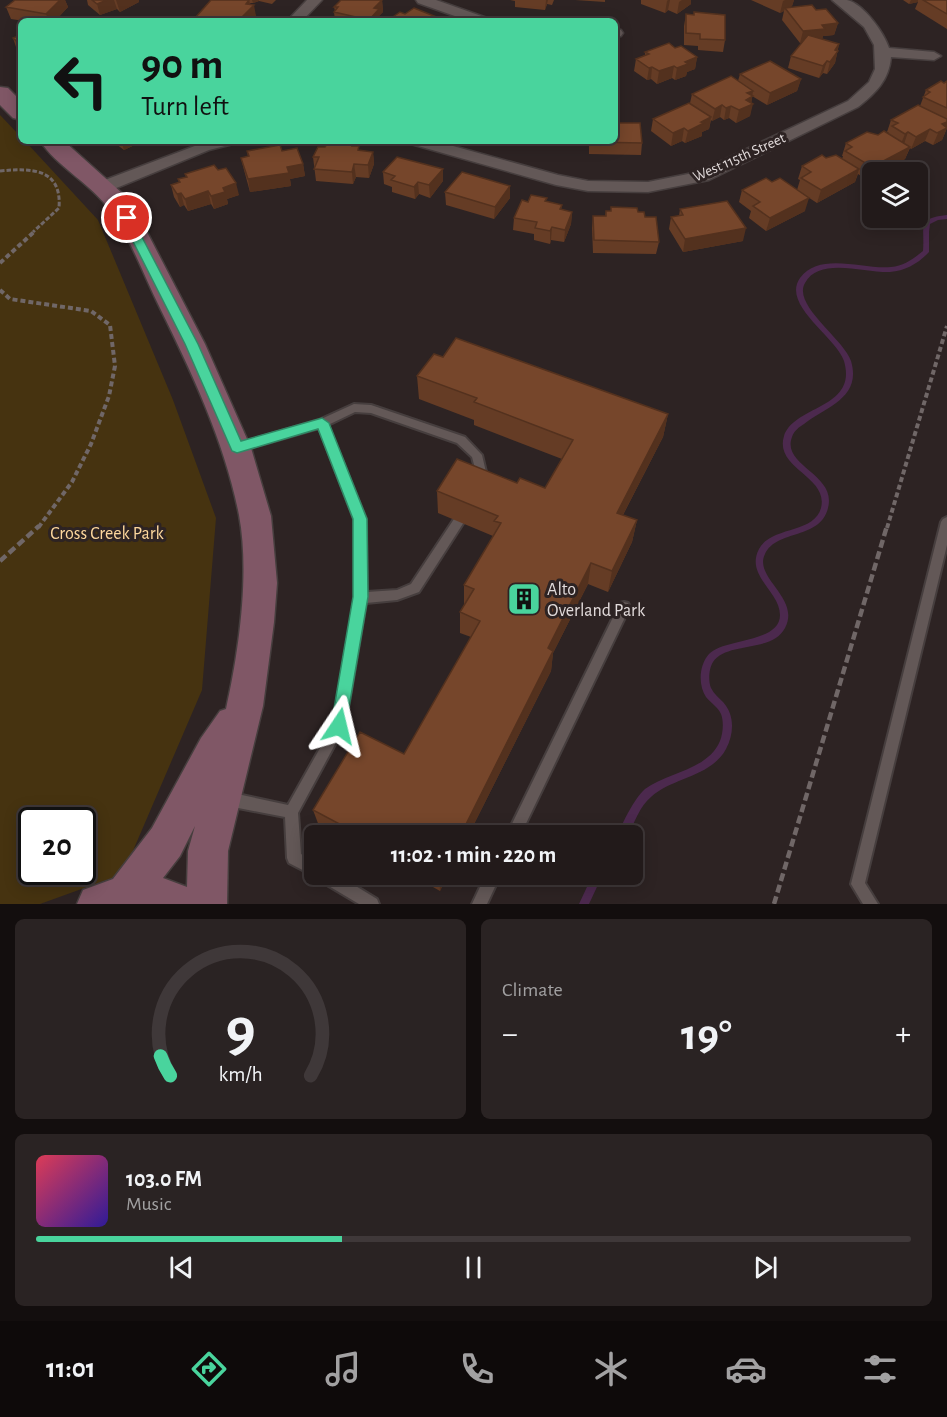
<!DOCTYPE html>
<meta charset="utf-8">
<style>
body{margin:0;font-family:"Alegreya Sans",sans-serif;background:#2a2323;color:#f1f3f6;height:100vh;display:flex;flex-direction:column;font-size:22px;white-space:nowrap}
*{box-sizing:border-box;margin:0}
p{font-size:20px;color:#a2a1a2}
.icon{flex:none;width:33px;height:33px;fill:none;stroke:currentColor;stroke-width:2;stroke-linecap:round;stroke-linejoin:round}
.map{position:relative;height:904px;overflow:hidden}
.sheet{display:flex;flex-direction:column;gap:15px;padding:15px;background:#130e0e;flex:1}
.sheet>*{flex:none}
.hud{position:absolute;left:18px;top:18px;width:600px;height:126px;border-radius:9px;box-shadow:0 3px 15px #0003,0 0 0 2px #3f3839;background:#49d49d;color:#111;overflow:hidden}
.tools{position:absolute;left:862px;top:162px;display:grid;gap:12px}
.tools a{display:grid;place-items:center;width:66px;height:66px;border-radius:9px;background:#221a1a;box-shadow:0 3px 15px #0003,0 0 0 2px #3f3839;font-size:30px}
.speed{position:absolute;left:18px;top:807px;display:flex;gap:12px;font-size:30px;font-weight:700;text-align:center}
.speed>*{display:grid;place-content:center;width:78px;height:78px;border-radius:50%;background:#221a1a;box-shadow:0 3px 15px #0003,0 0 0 2px #3f3839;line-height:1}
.speed .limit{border:3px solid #111;border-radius:9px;background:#fff;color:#111}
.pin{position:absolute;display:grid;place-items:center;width:51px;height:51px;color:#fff;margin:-26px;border:3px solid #fff;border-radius:50%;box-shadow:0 2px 6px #0007}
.me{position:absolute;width:66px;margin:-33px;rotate:10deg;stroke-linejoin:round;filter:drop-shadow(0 0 4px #0008)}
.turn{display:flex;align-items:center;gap:21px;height:126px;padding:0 24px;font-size:27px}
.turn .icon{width:78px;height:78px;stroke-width:2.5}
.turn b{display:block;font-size:42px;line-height:51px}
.big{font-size:45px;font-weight:700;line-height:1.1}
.sheet .card{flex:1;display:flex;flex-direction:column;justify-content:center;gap:9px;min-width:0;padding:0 21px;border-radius:9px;background:#2a2323}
.sheet .dial{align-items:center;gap:0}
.dial svg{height:156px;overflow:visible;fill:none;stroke:#3f3839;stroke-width:7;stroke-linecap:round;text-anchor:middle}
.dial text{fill:#f1f3f6;stroke:none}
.song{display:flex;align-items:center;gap:18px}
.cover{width:72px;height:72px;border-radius:9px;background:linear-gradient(135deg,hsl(350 70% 55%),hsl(250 70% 35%))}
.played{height:6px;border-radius:3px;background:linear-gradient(90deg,#49d49d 35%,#3f3839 35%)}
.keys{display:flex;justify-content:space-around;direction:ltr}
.heat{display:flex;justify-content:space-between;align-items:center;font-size:33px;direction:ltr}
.sheet .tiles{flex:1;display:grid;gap:15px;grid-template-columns:1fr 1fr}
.card:last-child{grid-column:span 2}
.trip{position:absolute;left:304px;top:825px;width:339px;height:60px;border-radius:9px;background:#221a1a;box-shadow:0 3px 15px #0003,0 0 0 2px #3f3839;font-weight:700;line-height:60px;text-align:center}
.menu{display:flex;height:96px;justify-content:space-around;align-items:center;background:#0e0a0a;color:#a2a1a2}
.menu .icon{width:42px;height:42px}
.menu .on{color:#49d49d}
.menu b{font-size:27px;color:#f1f3f6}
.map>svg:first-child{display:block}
.green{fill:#463310;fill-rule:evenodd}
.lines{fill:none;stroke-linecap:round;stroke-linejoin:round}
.stream{fill:#4c294e;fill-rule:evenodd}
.lane-casing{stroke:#463e3e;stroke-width:4}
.street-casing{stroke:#463e3e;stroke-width:3}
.secondary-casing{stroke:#463e3e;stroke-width:3}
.path-far2{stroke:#706767;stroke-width:3;stroke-dasharray:4.5 2;stroke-linecap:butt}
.path-far1{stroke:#706767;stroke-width:4;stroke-dasharray:5 3;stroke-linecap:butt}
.path{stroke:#706767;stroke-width:4.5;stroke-dasharray:8 4;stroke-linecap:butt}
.lane{fill:#635857;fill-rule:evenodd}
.street{fill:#635857;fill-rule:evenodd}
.secondary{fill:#805766;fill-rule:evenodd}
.wall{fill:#653c25}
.shaded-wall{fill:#53311e}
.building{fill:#76462b;stroke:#53311e;stroke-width:1.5}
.route{fill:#49d49d;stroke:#2f8a66;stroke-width:1.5}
.labels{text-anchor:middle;stroke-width:6;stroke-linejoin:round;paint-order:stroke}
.far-street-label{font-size:15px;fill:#e2dbdb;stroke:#2d2323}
.park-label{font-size:18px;fill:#fdd79d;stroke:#2d2323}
.poi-label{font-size:18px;fill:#e2dbdb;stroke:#2d2323;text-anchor:start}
</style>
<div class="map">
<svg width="947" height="904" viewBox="0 0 947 904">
<rect width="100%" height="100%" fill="#2d2323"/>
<path class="green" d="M0,115L21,137V141H25L98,220L173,400L216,518L202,690L123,874L40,904H0ZM32,820H82V872H32Z"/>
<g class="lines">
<path class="stream" d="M947,215V219L938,220L930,224L929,232V252C919,263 905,271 890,272C865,273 819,256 805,283C792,305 844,339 851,361C862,398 826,407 804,424C799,427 794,431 792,437C781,466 837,474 828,508C820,540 777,529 765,554C753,578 801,598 785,628C772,653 727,641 713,662C709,668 708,681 711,688C714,694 719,698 723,702C735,715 734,734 726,749C711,777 673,777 651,797C640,806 634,823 628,836H617C623,822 634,799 645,789C668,772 708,770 720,741C723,733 724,722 721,714C718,707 711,703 706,697C698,685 699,665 709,654C725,638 780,643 780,615C780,591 745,576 759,549C771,526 814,534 821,508C829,476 774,469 784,436C794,405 858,409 844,361C836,337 781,305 800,278C820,251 864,270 891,267C904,266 913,259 923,251C925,227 916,218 947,215Z
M593,874H603L589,904H579Z"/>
<defs>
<path id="lane" d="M354,404L371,405L465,437L482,455L486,472L483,483H475L474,480L476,472L472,457L457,443L371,413L355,412L328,425L366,519L367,592L397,590L411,584L454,519L458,517L462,519L464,522L419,592L397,600L366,603L345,726L298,813L301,854L315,862V874H336L377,899L379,904H359L317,879L316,877L289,863L287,858L285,817L228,806L223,804L221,799L223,794L228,792L288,805L333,725L355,598L354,519L319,428L237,452L233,451L232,448L233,445L319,420Z
M947,517V545L865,883L878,904H863L851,884L941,522L943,519Z
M624,602L628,603L630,607L520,836H506L620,603Z
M486,874H501L487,904H472Z"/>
<path id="street" d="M307,0H322L302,21H287Z
M416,0H436L487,18L489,21H469L418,3Z
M832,0C837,0 843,0 847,0C864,4 884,33 889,48L934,52L941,56L934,60L891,57C889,80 876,93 858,107L709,180L648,192L588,191L556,185L411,144L409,141H435L558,175L588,181L648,182L698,172L848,101L869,82L875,69L874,45L864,27Z
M615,29L621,30L623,33L621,36L615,37Z
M208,141H235L233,144L209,150L109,191H97L95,187L97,183Z"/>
<path id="secondary" d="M0,87L8,88L21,101V120L13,118L0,105Z
M40,141H64L123,194L148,234L205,344L251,448L271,516L277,583L274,622L263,706L228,851L227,904H77L83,890L113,879L152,828L201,738L220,711L226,709C239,651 250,573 239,515C225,443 192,373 160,308C143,274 129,233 105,204C86,181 57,166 40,141ZM195,826L188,851L187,887L163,878L180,856Z"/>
</defs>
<use href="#lane" class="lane-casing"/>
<use href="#street" class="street-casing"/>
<use href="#secondary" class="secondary-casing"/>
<path class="path-far2" d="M0,171C31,168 62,168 59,208L33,232"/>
<path class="path-far1" d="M0,263L35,231
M0,290L10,299L91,311L110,325L115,366L109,396L91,444L72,482L38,528
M887,528L947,326"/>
<path class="path" d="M0,561L39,526
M774,904L887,526"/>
<use href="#lane" class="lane"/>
<use href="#street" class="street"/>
<use href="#secondary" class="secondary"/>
</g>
<path class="wall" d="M15,0H65L68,7L55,21H24L11,19L6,7Z
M87,0H139V2L120,12L117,9L100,15L88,5Z
M211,0H276L272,4L259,1L253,3H250L256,16L252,21H196L195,18Z
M382,0L383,12L379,16L380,21H335L334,12L335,11L334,7Z
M510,0H554L552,5L547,4L545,10L515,7V1Z
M575,0H605V2Z
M640,0H691V4L677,14L668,10L665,13L641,4V0Z
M751,0H794L792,6L789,8L816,10L838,23L834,35L823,36L822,39L839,44L835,63L827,74L823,73L819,78L788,68L791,56L802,43H800L782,20L784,11L780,13Z
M903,0H947V29L915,9L918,2L909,4Z
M686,14L725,40L723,52L698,50V46L684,45V26Z
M21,35V53L17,50L13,38Z
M675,48L697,57L695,69L687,72L686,76L675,80L672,78L657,84L651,79L647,80L634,71L636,59L645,55V52Z
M615,51L619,62L618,74H615Z
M740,74L801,79L797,91L767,105L752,96L750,116L736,123L729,118L724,120L720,117L712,121L711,120L709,129L702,132V136L685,143L682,141L671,146L651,131L653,119L690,103L692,94L738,81Z
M947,81V128L942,140L933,145L925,141L911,149L910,148L905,159L881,172H873L867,180L858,174L855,182L817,203L797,190L800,180L798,179L802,166L826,158L842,159L843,156H842L846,143L878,135L889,134V133L887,132L891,120L920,106L926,90Z
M112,141H143L124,150Z
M535,141H566L563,146L551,142L549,145Z
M589,141H615L642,143L641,155L589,154Z
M354,146L360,151L373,152L374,164L369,178L356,177L353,184L316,181L313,157L325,147Z
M247,151L303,164L305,176L290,179L291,186L250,192L244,170L241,158L248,157Z
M443,169V181L430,198L419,194L415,199L392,192V187L384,184L383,172Z
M218,170L239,195L227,199L228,204L214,209L211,204L188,211L184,205L180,207L174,197L171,185L179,183L178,179L186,177L185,174Z
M742,190L805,211L766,231L749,218L751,211L739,202Z
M445,192L510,198L494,219L446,205Z
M528,202H546L562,205L561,210L572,212L571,224L564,242L551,240L550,244L534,240V234L513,230L514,218Z
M611,207L638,212L645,217L659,242L656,254L593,253L592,228L593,216H605L606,211H611Z
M680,209L743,241L683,252L669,229L671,217L679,216Z
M443,357L668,414L663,437L623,515L637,520L632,542L608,592L588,584L553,653L551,671L468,836H337L319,826L313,810L404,754L471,637L460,633V612L464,605V585L493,536L438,513L437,491L517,483L545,488L562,459L474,425V420L419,399L417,376Z
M410,874H448L440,891Z"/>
<path class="shaded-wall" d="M59,0H65L68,7L55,21H49L46,14Z
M107,0H114L117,9L100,15L97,4Z
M116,0H139V2L120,12Z
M249,0L251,8L254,5L256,16L252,21H238L246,4Z
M252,0H259V1L253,3Z
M382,0L383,12L379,16L380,21H369L374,8Z
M546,0H548L547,4L545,10Z
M668,0H670L668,10L665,13L667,1Z
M682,0H691V4L677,14L679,2Z
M785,0H794L792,6L786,10L785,8L784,11L780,13L783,1Z
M911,0H918V2L909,4Z
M838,23L834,35L823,36L822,41L800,43L803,31L822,25Z
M839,44L835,63L827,74L830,62L835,50Z
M697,57L695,69L687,72L686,76L675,80L677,68L685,62Z
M827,61L823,73L819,78L823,66Z
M674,66L672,78L657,84L659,71Z
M652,67L651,79L647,80L649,68Z
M801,79L797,91L767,105L770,93Z
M753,91L751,105L753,104L750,116L736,123L739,110L747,93Z
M722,105L720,117L712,121L715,109Z
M731,106L729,118L724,120L726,108Z
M711,117L709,129L702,132V136L685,143L688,131L701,122Z
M947,122V128L942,140L933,145L942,124Z
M684,128L682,141L671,146L673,133Z
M930,129L925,141L911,149L916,137Z
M908,132L904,144L900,146L905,134Z
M121,141H143L124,150Z
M910,147L905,159L881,172H873V177L867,180L872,167Z
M373,152L374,164L369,178L368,165Z
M303,164L305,176L290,179L291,186L250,192L248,179L287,167Z
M354,164L356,177L353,184L352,172Z
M443,169V181L430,198L429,185Z
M859,169L855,182L817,203L821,190Z
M418,182L419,194L415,199L414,187Z
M236,183L239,195L227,199L228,204L214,209L211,196L223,188Z
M510,186V198L494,219L495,207Z
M208,191L211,204L188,211L185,199Z
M181,193L184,205L180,207L177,194Z
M809,198L805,211L766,231L770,218Z
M572,212L571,224L564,242L565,230Z
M552,227L551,240L550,244V231Z
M746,228L743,241L683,252L685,239Z
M668,414L663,437L613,534L617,513Z
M637,520L632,542L608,592L612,571Z
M591,563L588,584L553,653L551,671L468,836H460L548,648Z
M440,874H448L440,891L439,876Z"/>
<path class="building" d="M15,0H60L46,14L6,7Z
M92,0H107L97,4Z
M211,0H249L246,4L254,5L238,21H213L195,18Z
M341,0H382L374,8L379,9L369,20L334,12L338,7H334Z
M923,0H947V14Z
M812,5L816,10L826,9L838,23L822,25L825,29L803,31L785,8Z
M414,8L439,18L435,21H387L400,12L405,14Z
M694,12L725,15V40L700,39V34L686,33V14L694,15Z
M21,35V45L13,38Z
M808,35L839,44L835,50L838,51L830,62L827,61L823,66L791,56Z
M669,43L675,48L681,46L697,57L685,62L688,64L677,68L674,66L659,71L652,67L649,68L636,59L649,54L645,52Z
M615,51L619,52V62H615Z
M770,61L801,79L770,93L740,74Z
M731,76L753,91L747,93L753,96L746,100L753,104L739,110L731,106L726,108L722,105L715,109L692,94Z
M941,81L944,83L947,81V108L923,97L930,92L926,90Z
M689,103L711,117L701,122L704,123L688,131L684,128L673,133L653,119Z
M918,105L947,119V122L942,124L947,128L937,133L930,129L916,137L908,132L905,134L892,126L898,123L891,120Z
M615,123H640L642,143L591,142L615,141Z
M884,131L910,147L872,167L845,151L852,147L846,143L867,132L878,135Z
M337,141H354L352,146H359L358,150L373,152L368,165L354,164L352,172L314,169L319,157H313L318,147H325L327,144H335Z
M280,145L282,151L297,148L303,164L287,167L289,173L248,179L241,158L249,156L247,151Z
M822,155L826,158L836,155L859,169L821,190L801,178L811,172L802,166Z
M397,157L443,169L429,185L418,182L414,187L391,180L395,176L383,172Z
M214,165L218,170L226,168L236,183L223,188L225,192L211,196L208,191L185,199L181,193L177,194L171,185L180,182L178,179L187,177L185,174Z
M462,172L510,186L495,207L445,192Z
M766,178L772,182L780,178L809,198L770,218L753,206L760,202L742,190Z
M531,195L547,198L545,201L562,205L560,209L572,212L565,230L552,227L550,231L535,228L537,222L514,218L522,200L528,202Z
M727,201L746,228L685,239L671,217L683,215L680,209Z
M611,207L637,208L638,212H644L645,217H656L659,242L594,240L593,216H606V211H611Z
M456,338L668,414L617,513L637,520L612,571L591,563L548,648L553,651L460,836H362L313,810L360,732L404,754L480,621L460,612L474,589L464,585L501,523L494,521L498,516L437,491L457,459L517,483L520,478L545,488L573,440L474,402L477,398L417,376L434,354L443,357Z"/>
<path class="route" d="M127,214L132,218L198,344L241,441L322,418L329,423L367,519L368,597L345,731L339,734L333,731L331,726L353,597V519L318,429L237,453L232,451L185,344L121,218Z"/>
<defs>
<symbol id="building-square" viewBox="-11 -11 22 22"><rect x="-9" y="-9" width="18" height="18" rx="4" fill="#49d49d" stroke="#2d2323"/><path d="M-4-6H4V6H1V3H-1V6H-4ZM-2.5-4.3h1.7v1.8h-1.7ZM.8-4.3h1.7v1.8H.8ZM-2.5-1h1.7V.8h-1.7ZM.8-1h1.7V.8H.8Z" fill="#111"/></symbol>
</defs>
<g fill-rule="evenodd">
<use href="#building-square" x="505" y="580" width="38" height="38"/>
</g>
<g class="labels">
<g class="far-street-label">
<text transform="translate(739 157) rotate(-24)" y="5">West 115th Street</text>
</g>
<g class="park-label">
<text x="107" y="539">Cross Creek Park</text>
</g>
<g class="poi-label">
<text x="547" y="595">Alto<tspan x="547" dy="21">Overland Park</tspan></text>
</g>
</g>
</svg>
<div class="tools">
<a><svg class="icon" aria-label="layers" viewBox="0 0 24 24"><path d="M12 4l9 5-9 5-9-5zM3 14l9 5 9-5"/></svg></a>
</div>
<div class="speed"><div class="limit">20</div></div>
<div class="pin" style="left:127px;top:218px;background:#d93025"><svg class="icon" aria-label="arrive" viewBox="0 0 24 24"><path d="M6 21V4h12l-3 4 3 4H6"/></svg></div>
<svg class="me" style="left:339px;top:726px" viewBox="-20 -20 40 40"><path d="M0-17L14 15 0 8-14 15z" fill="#49d49d" stroke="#fff" stroke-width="4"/></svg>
<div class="trip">11:02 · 1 min · 220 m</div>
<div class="hud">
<div class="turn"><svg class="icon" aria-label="left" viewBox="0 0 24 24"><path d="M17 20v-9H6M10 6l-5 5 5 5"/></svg><div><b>90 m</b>Turn left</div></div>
</div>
</div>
<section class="sheet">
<div class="tiles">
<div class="card dial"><svg viewBox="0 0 100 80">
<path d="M14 69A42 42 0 1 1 86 69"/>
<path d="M14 69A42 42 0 0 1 9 59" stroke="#49d49d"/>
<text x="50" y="56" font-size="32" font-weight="700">9</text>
<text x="50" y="72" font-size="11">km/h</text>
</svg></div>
<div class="card"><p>Climate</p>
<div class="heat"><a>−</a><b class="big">19°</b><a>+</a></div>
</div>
<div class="card">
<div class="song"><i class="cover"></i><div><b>103.0 FM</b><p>Music</p></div></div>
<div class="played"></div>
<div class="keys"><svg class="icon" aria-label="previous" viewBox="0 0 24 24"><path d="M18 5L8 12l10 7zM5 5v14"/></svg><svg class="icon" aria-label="pause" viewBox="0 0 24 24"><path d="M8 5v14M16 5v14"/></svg><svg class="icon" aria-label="next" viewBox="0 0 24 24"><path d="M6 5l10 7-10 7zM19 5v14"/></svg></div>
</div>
</div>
</section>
<nav class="menu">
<b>11:01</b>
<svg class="icon on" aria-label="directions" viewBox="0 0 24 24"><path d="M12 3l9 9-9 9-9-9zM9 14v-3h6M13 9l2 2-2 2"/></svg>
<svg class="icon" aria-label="music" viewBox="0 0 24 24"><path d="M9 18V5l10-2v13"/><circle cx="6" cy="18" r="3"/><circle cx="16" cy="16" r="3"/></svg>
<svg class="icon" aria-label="phone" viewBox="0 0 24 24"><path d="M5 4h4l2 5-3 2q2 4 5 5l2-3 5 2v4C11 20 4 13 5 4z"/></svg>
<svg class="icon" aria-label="climate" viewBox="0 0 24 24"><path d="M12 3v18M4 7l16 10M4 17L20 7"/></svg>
<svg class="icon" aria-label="car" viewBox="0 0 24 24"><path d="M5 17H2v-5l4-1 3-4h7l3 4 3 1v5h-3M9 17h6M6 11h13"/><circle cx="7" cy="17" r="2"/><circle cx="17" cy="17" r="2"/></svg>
<svg class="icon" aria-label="filters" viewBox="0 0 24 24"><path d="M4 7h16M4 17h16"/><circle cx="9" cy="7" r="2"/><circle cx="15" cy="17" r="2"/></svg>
</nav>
